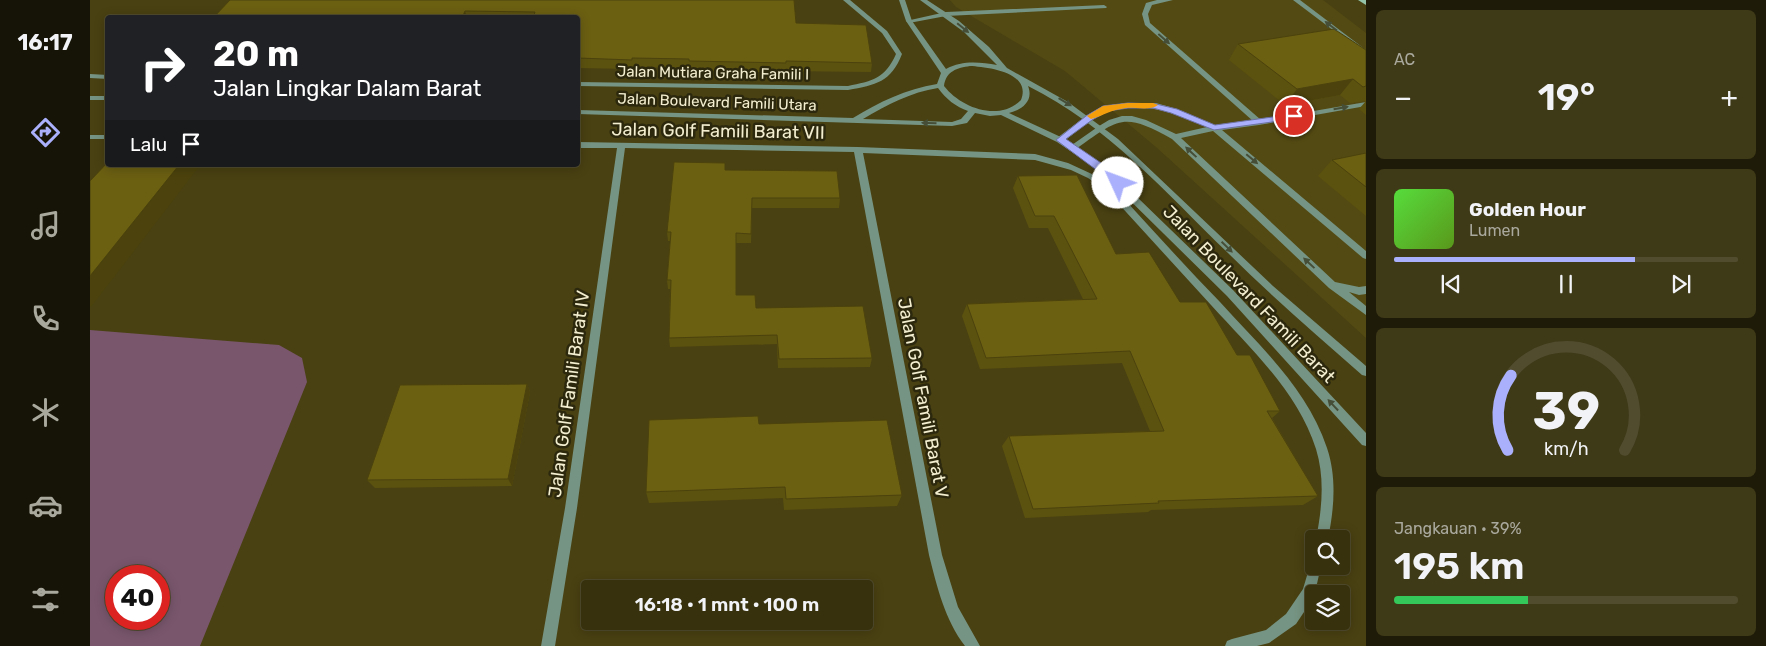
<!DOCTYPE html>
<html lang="id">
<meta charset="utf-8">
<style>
body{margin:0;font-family:Rubik,sans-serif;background:#3e3917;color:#f1f3f6;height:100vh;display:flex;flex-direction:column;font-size:19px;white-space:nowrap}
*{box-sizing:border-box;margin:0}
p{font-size:16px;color:#aaa99e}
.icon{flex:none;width:28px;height:28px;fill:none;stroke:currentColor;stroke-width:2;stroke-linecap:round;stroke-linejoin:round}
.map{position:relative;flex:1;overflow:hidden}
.panel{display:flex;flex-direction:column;gap:10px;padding:10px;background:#1e1b08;width:400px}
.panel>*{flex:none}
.banner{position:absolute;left:15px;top:15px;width:475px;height:152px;border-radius:5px;box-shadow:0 2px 12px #0003,0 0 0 1px #514c2e;background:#202124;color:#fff;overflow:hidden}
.buttons{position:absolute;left:1215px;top:530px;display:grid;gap:10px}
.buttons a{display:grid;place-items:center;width:45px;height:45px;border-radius:5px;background:#37310e;box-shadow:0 2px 12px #0003,0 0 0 1px #514c2e;font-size:25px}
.speed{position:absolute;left:15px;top:565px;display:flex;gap:10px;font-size:25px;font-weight:700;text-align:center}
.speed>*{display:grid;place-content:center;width:65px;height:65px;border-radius:50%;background:#37310e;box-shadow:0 2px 12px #0003,0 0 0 1px #514c2e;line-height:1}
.speed .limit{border:8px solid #d22;background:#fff;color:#111}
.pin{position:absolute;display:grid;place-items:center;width:42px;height:42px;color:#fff;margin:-21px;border:2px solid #fff;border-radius:50%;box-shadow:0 1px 5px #0007}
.me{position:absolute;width:55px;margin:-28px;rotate:313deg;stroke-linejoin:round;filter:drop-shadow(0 0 4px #0008)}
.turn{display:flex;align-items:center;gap:18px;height:105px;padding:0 25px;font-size:22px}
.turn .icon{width:65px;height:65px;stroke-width:2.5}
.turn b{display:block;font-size:35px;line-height:42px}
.then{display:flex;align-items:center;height:48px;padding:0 25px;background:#0003;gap:10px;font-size:19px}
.big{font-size:38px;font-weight:600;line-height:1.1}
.panel .tile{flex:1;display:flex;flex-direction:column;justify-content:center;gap:8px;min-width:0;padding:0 18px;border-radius:8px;background:#3e3917}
.panel .dial{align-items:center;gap:0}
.dial svg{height:130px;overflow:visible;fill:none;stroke:#514c2e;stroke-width:7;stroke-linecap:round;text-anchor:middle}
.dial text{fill:#f1f3f6;stroke:none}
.song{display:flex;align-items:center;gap:15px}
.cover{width:60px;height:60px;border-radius:8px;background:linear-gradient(135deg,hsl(110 70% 55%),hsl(90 70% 35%))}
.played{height:5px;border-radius:2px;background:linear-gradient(90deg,#aab0fb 70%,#514c2e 70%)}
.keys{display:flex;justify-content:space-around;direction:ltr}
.heat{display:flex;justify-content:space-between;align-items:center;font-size:28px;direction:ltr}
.charge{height:8px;border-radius:4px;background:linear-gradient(90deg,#34c759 39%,#514c2e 0)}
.trip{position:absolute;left:491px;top:580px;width:292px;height:50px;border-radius:5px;background:#37310e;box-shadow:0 2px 12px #0003,0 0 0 1px #514c2e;font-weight:600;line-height:50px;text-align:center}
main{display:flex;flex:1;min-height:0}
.dock{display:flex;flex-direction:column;width:90px;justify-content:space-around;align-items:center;background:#161406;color:#aaa99e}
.dock .icon{width:35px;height:35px}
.dock .on{color:#aab0fb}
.dock b{font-size:22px;color:#f1f3f6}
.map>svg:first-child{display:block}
.built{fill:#534a13}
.green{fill:#79566c;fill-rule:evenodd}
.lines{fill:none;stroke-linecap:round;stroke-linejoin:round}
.service{fill:#769483;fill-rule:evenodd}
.minor{fill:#769483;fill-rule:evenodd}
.tertiary{fill:#769483;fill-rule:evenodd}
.secondary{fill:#93c3a8;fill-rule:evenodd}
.wall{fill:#5c520f}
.shaded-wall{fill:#4b420d}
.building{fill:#6b5f12;stroke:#4b420d}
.oneway{fill:#464e37}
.route{fill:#aab0fb;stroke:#6e72a3}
.slow{fill:#f59e0b}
.labels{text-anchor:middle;stroke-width:5;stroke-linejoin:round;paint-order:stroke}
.far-street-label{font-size:15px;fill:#f3eecf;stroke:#2c280e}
.street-label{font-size:18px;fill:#f3eecf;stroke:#2c280e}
</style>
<main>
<nav class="dock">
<b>16:17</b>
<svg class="icon on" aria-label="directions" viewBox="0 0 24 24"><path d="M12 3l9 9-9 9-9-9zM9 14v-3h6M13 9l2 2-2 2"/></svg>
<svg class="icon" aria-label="music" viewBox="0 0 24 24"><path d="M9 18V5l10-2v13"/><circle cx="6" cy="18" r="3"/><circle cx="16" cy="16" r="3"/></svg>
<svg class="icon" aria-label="phone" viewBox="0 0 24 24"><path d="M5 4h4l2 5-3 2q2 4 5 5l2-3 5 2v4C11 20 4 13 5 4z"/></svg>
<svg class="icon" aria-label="climate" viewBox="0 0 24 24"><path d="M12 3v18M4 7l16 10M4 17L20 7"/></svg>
<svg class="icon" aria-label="car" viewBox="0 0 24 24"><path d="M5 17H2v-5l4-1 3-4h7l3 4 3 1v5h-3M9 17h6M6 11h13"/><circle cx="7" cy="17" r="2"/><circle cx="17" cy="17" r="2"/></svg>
<svg class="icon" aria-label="filters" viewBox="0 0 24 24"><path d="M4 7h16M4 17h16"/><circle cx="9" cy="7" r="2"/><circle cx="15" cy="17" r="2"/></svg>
</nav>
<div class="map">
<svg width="1276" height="646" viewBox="0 0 1276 646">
<rect width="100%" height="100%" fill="#494112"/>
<path class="built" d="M860,0H1233L1276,33V338L1066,147L975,71L866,7Z"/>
<path class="green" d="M0,330L189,345L212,358L217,382L110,646H0ZM26,576H69V619H26Z"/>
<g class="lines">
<path class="service" d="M1067,0H1083L1062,5L1058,14L1060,23L1171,120L1276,102V106L1169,125L1132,130L1276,251V259L1273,258L1123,131L1091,138L1245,282L1269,287L1276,286V294L1269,295L1259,292L1276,306V315L1239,288L1082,139C1033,112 1030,118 986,149H980L979,147L1009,126L1019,120L1032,116H1042L1056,120L1086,134L1117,127C1087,115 1065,104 1032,108C1027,109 1021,109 1017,111C1001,118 987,131 973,142H967V138L996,116L1013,106L1038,103H1066L1087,109L1126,126L1163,121L1055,25L1052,14L1056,3Z
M1203,0H1210L1276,50V55Z
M1014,5L1017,7L1016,8L856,16L819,23L816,21L856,12Z"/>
<path class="minor" d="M753,0H760L797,31L812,54C801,82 786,85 758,90L488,86V82L758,86C782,81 795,79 806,54L792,33Z
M0,74L18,75V79L0,78Z
M0,135H18V139H0Z
M488,142L768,147L945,154L978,163L1004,175L1022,186L1036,201C1067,235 1098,269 1130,302C1170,346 1218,390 1237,448C1247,478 1244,509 1238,539H1226C1232,509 1235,478 1226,449C1208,392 1160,348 1121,305C1086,267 1051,228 1016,190L998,178L981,170L945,160L773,153L852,555L868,607L890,646H875C855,620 847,587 839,555L764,152L535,148L487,508L465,646H451L475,508L527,148H488Z
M1224,560V566H1231L1224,597L1206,624L1179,643L1167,646H1135L1137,641L1142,639L1176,630L1196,614L1213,589L1221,562Z"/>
<path class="tertiary" d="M809,0H815L822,21L856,69C872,60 890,62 907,65L874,32L830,0H837L869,21L899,47L917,68L978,102L1028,139L1183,286L1276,366V376L1272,375C1227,335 1181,296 1138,253C1076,193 1017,125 938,86C944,101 932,110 919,113L973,138L1016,167L1143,290L1276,433V446L1272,445L1137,296L1010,171L967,142L911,115L900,116L885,113L877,123L862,126L488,114V110L763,118C789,102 816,89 847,84L851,73L816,21ZM880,66C897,67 942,72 931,100C909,122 871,108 854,86C856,71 867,68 880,66ZM848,88C856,99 866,107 878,111L871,119L862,122L773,119C797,105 821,92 848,88Z
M0,96H18V100H0Z"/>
<path class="secondary" d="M1268,0H1276V5Z"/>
</g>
<path class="wall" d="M704,0L706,23L782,63L781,72L696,71L695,73L599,70V68L543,67V69L488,68V18H123Z
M1148,44L1276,50V115L1269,109L1276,101L1260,103L1250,95L1195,105L1139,60Z
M1276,153V216L1228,176L1242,160Z
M635,170L750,198L749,208H662L661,243H646V295L666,308L782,358L780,367L688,368L687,344L580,347L579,338L580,289H578L577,280L580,241H578L577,232Z
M928,176L1026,254L1090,302L1147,355L1190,411L1182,418L1228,496L1213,505L1061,510L1058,512L935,518L912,446L919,436L1060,431L1032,363L890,369L872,316L877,304L993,299L958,228H939L923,188Z
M437,384L440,392L422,486L285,488L277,480Z
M669,424L812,495L807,506L694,510L693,498L559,503L556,492Z"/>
<path class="shaded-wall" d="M375,11L377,18H372Z
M1263,79L1250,95L1195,105L1207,89Z
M89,165H106L108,168L1,307L0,306V276Z
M437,384L440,392L422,486L418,479Z"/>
<path class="building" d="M140,0H704L706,23L776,25L782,63L696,61V63L599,61V59L542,58V60L488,58V18H443L445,12L375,11L372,18H123Z
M1244,29L1276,50V86L1273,87L1263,79L1207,89L1148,44Z
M1276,153V187L1242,160Z
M18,162V165H89L0,276V181Z
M584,162L635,163V170L747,171L750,198H662L661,234L646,233V295H665L666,308L773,306L782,358L689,359L687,335L579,338L581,280H577L581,232H577Z
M987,175L1026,254L1059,252L1090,302H1116L1147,355H1160L1190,411H1177L1228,496L1068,501L1069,503L943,509L919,436L1074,431L1040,351L896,358L877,304L1007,299L964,216H945L928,176Z
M437,384L418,479L277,480L310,385Z
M668,416L669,424L797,420L812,495L696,499L695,487L556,492L559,420Z"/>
<defs><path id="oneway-solid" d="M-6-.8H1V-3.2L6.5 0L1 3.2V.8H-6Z" transform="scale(1.25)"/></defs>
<g class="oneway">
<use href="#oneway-solid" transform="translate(1241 26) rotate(-143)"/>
<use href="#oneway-solid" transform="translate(873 28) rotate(39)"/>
<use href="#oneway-solid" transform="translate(1074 39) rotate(41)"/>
<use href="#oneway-solid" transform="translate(975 102) rotate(31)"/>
<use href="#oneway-solid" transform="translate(1251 108) rotate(-10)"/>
<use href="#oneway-solid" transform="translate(839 123) rotate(-178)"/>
<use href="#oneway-solid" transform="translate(1101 152) rotate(-137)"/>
<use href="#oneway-solid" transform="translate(1162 159) rotate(40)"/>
<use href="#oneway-solid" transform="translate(1137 247) rotate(44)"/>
<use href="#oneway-solid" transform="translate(1219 263) rotate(-137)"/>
<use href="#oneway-solid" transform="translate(1243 405) rotate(-133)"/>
</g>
<path class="route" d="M1038,103L1066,104L1087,109L1125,125L1204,114L1209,116L1204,119L1124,130L1081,113L1063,108H1038L1018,111L1002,120L976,139L1017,167L1032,183L1028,186L966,140L996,116L1013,106Z"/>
<path class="slow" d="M1038,103H1063L1068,105C1060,111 1045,107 1036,108C1020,110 1015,115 1001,119L997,116L1013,106Z"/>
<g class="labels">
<g class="far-street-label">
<text transform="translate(623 73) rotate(1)" y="5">Jalan Mutiara Graha Famili I</text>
<text transform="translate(627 102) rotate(2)" y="5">Jalan Boulevard Famili Utara</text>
</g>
<g class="street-label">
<text transform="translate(628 131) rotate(1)" y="6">Jalan Golf Famili Barat VII</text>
<text transform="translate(1159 294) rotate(46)" y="6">Jalan Boulevard Famili Barat</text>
<text transform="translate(479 394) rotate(-82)" y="6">Jalan Golf Famili Barat IV</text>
<text transform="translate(833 398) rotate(79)" y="6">Jalan Golf Famili Barat V</text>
</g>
</g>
</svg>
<div class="buttons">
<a><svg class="icon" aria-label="search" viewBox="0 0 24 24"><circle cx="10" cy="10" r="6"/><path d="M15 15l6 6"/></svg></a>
<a><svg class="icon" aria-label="layers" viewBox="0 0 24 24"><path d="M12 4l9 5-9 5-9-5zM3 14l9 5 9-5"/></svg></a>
</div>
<div class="speed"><div class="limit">40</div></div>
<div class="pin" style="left:1204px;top:116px;background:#d93025"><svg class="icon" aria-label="arrive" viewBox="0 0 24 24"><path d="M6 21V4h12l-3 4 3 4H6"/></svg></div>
<svg class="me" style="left:1028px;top:183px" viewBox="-20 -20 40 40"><circle r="19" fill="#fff"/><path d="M0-13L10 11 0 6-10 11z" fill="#aab0fb"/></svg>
<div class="trip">16:18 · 1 mnt · 100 m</div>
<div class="banner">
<div class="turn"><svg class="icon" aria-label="right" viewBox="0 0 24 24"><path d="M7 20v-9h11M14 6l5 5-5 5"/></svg><div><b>20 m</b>Jalan Lingkar Dalam Barat</div></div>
<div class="then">Lalu<svg class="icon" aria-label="arrive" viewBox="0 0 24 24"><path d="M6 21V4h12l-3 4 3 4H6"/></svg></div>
</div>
</div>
<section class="panel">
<div class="tile"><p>AC</p>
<div class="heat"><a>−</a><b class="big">19°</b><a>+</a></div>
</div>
<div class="tile">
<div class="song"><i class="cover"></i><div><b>Golden Hour</b><p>Lumen</p></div></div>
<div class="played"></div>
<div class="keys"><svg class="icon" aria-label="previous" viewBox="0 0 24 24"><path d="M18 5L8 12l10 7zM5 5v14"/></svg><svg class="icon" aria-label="pause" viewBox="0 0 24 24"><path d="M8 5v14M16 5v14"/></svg><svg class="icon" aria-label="next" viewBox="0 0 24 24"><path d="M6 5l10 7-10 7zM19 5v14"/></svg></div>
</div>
<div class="tile dial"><svg viewBox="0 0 100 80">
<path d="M14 69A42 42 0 1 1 86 69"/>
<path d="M14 69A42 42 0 0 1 16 23" stroke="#aab0fb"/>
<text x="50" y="56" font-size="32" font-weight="700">39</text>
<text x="50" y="72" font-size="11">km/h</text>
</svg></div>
<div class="tile"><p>Jangkauan · 39%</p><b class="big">195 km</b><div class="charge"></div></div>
</section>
</main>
